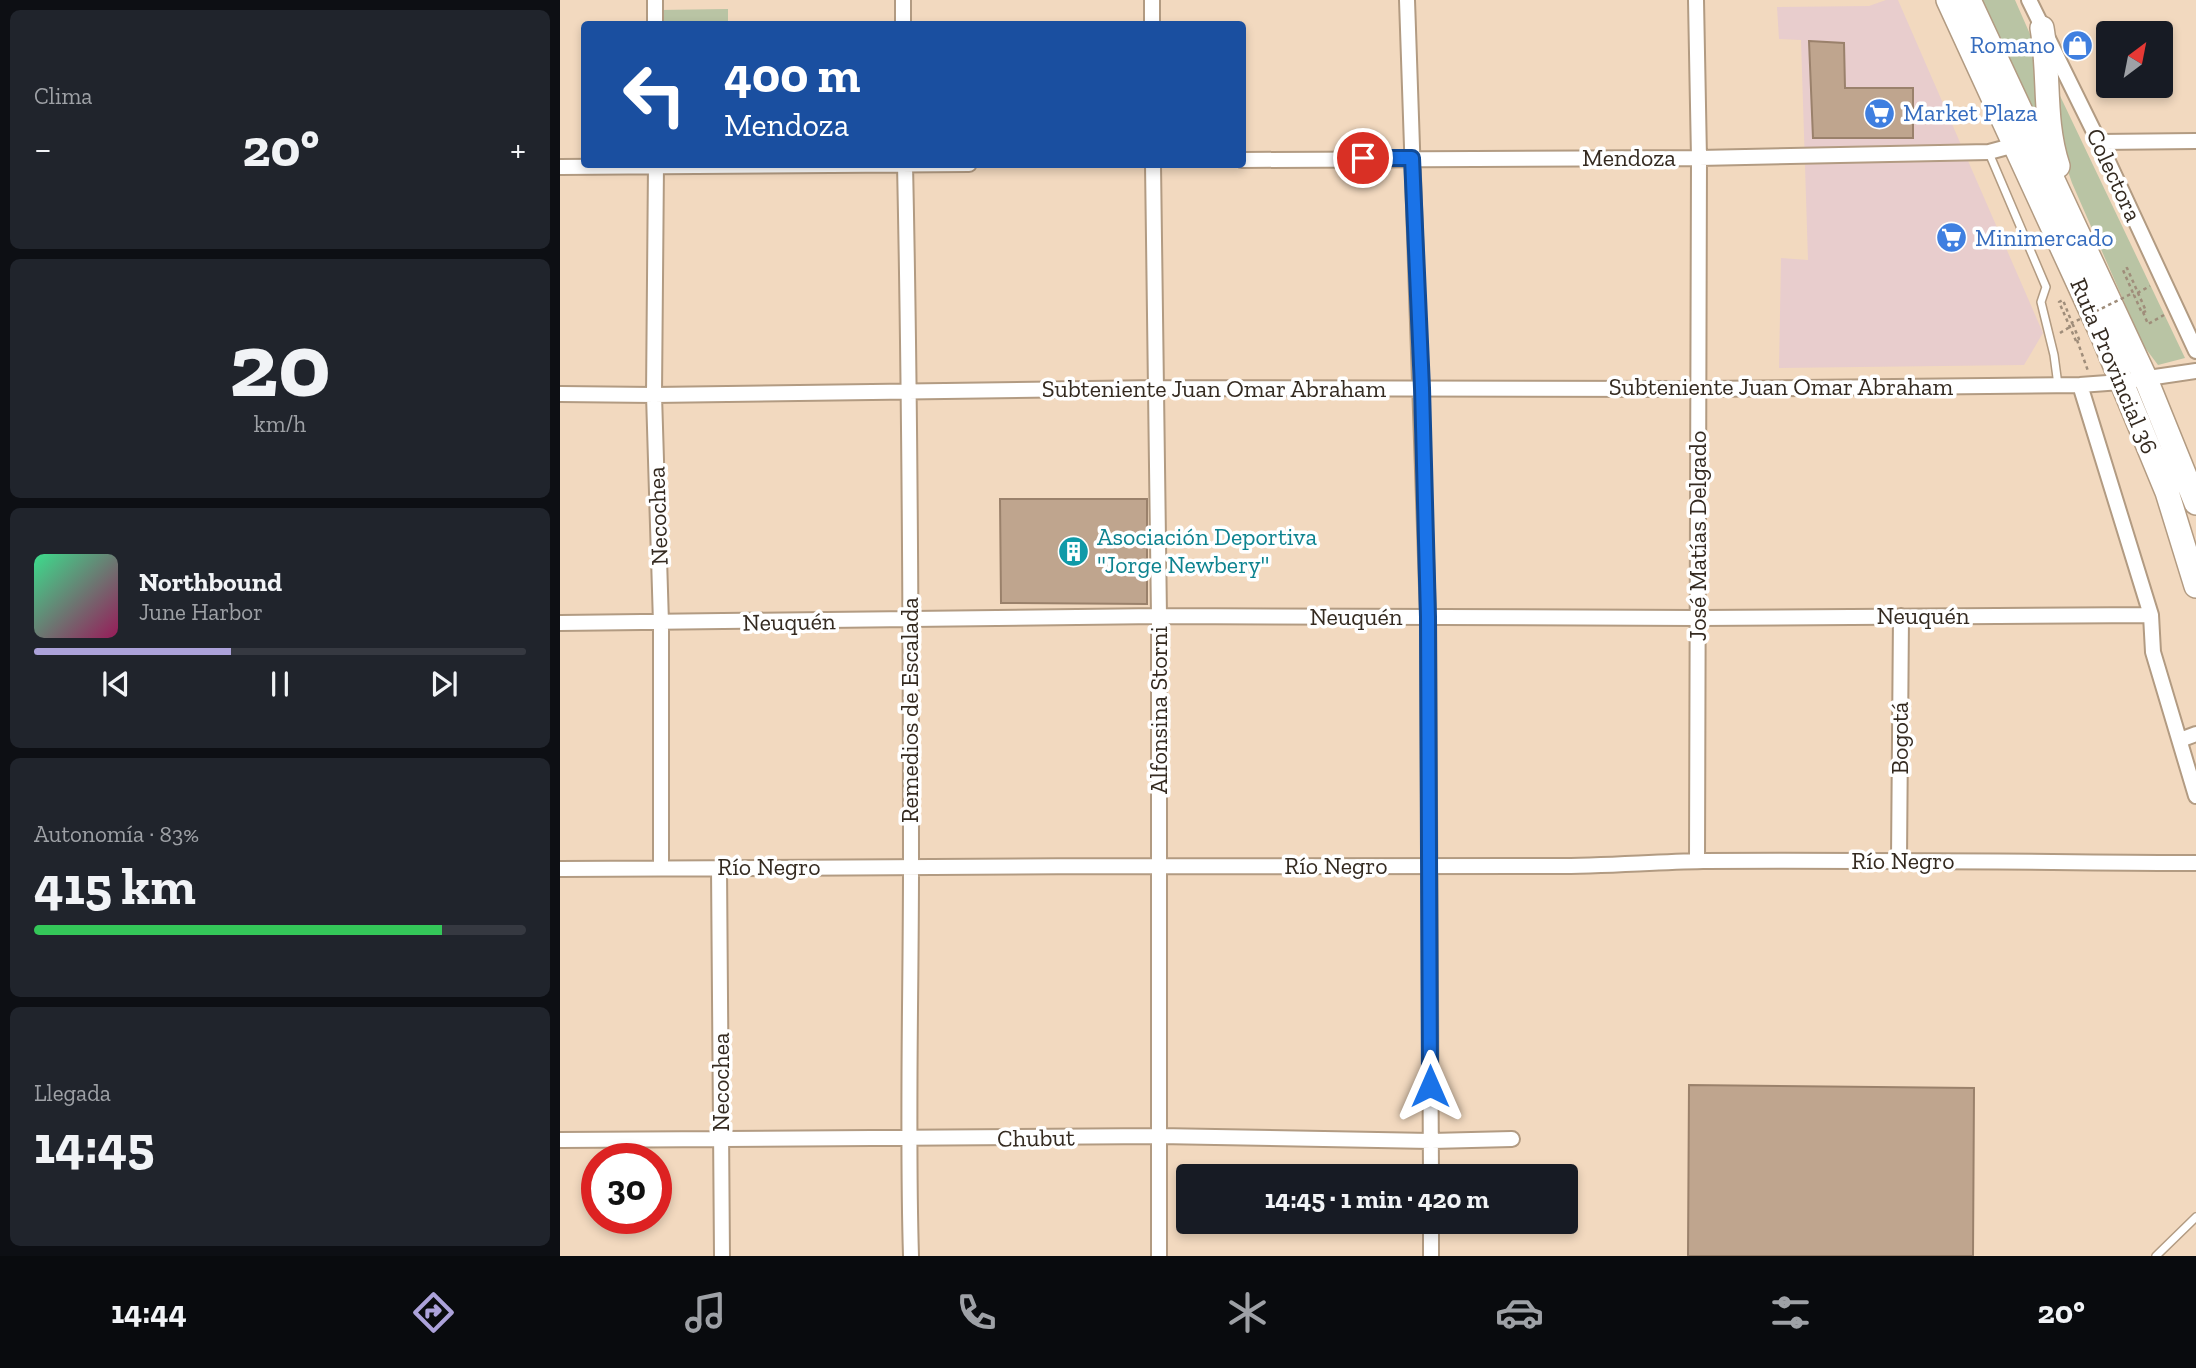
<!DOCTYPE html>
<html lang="es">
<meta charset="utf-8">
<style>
body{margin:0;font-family:"Zilla Slab",serif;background:#20242c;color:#f1f3f6;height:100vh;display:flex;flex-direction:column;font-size:26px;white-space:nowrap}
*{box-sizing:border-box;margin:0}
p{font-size:23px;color:#9ea1a6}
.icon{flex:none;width:38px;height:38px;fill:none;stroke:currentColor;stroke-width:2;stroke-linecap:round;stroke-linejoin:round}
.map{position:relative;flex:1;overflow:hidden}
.details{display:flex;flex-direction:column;gap:10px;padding:10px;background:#0d0f14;width:560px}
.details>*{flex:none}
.top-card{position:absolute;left:21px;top:21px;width:665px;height:147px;border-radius:7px;box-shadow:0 4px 10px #0003;background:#1a4fa0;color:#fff;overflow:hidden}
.needle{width:46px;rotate:32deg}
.controls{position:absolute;left:1536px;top:21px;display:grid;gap:14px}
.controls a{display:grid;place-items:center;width:77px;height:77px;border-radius:7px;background:#171b24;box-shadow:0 4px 10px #0003;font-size:35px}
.speed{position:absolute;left:21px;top:1143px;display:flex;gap:14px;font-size:35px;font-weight:700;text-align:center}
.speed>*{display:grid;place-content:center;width:91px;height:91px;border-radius:50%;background:#171b24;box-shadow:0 4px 10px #0003;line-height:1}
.speed .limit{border:10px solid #d22;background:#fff;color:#111}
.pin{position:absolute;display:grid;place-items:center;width:60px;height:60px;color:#fff;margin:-30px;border:4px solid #fff;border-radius:50%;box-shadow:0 2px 7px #0007}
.me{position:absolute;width:77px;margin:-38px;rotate:0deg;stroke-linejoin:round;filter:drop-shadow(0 0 5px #0008)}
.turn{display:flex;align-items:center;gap:24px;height:147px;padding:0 28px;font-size:32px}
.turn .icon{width:91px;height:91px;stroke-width:2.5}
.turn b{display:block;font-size:49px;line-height:60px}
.big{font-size:52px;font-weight:800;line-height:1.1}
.details .tile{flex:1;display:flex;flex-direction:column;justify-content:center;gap:10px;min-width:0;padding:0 24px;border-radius:10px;background:#20242c}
.details .dial{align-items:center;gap:0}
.dial b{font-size:91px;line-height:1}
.song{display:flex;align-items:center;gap:21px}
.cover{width:84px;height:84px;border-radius:10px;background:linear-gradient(135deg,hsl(150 70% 55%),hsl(330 70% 35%))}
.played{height:7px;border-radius:4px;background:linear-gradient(90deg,#aca2da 40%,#363941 40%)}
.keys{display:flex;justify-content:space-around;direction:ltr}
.heat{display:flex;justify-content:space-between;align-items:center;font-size:38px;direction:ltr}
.charge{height:10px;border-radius:5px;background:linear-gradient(90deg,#34c759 83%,#363941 0)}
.trip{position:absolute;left:616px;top:1164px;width:402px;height:70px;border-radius:7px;background:#171b24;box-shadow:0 4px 10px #0003;font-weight:800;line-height:70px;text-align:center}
.dock{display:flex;height:112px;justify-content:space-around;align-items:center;background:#090b0e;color:#9ea1a6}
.dock .icon{width:49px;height:49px}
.dock .current{color:#aca2da}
.dock b{font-size:32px;color:#f1f3f6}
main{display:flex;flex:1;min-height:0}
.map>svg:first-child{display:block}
.commercial{fill:#e8cdcd}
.green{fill:#b9c4a4}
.building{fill:#bfa58e;stroke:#9a816b;stroke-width:2}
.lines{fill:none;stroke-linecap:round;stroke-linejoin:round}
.lane-casing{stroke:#b29b82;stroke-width:10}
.street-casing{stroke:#b29b82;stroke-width:18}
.primary-casing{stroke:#b29b82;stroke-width:26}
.path{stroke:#9f8d7a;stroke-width:2.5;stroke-dasharray:3.5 3.5;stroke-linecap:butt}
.lane{stroke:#fff;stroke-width:7}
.street{stroke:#fff;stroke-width:14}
.primary{stroke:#fff;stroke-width:23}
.path-bridge{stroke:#9f8d7a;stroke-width:2.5;stroke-dasharray:3.5 3.5;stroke-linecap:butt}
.route-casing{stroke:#114b97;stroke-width:18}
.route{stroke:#1a73e8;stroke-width:12}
.labels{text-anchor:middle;stroke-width:7;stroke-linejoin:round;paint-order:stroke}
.shop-label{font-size:24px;fill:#366cbe;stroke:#fff;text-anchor:start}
.street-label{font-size:24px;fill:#342a20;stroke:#fff}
.culture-label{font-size:24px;fill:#0d838f;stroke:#fff;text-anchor:start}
</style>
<main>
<section class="details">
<div class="tile"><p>Clima</p>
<div class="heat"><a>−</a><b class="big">20°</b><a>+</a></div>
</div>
<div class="tile dial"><b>20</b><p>km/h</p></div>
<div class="tile">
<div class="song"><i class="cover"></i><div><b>Northbound</b><p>June Harbor</p></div></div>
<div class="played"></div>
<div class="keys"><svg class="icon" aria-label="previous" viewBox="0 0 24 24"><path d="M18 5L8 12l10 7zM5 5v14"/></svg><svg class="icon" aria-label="pause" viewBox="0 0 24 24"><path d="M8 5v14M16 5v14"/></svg><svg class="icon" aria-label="next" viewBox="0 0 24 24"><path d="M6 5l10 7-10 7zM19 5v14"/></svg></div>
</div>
<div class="tile"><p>Autonomía · 83%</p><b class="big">415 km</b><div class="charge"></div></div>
<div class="tile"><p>Llegada</p><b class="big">14:45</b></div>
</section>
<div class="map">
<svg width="1636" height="1256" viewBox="0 0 1636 1256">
<rect width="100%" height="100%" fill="#f2d9bf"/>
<path class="commercial" d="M1326,0H1338L1483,333L1464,365L1219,368L1221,258L1248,260L1241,40L1219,39L1217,7L1309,6Z"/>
<path class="green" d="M1420,0H1455L1473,41L1478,114H1476Z
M168,9V24H100L99,10Z
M1492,79L1625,358L1598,365L1583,345L1512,183L1499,145Z"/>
<path class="building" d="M1249,41L1284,43L1285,88H1353V138H1253Z
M440,499H587V604L441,603Z
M1129,1085L1414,1088L1413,1256H1128Z"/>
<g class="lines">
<defs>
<path id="lane" d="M1429,153L1486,287L1481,302L1494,355L1498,385
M1596,1256L1636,1217"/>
<path id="street" d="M95,0V24
M343,0V24
M592,0V24
M847,0L868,617L871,1176
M1136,0L1139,158L1137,861
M1469,0L1539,142L1636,351
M1539,142L1636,141
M682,160L1139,158L1429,152L1455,145
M96,164L94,395L101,623V868
M345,164C350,399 351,633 351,867C351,997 347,1126 351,1256
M593,164L599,616V1256
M0,167L409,164
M1520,385L1591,615L1593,652L1636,796
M0,394L94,395L598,388L1139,389L1520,385L1561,382L1636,371
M0,623L599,616L1138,618L1591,615
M1620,740L1636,734
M1339,860L1341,616
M159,867L162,1256
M0,869C332,865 663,867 995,866C1044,866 1093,862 1143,861C1307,860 1472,862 1636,863
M0,1140L599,1136L871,1141L952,1139
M871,1222V1256"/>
<path id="primary" d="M1388,0L1543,337L1607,492L1636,586
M1409,0L1585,377L1636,503
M1482,28C1490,74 1483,121 1498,166"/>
</defs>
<use href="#lane" class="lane-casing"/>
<use href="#street" class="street-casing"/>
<use href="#primary" class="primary-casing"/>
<path class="path" d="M1586,311L1582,313L1574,295L1590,286
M1583,312L1588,324L1604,315
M1500,333L1513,325L1519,339L1516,341
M1517,340L1528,371"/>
<use href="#lane" class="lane"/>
<use href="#street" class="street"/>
<use href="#primary" class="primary"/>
<path class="path-bridge" d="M1516,341L1499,302L1503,300L1512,323L1573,293L1563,270L1567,268L1586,311"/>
</g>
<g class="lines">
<defs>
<path id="route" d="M803,158H852L862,388L868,617L870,1086"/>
</defs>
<use href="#route" class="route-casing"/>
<use href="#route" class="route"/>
</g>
<defs>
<symbol id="shop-disc" viewBox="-11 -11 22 22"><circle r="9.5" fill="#3f7fe0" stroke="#fff"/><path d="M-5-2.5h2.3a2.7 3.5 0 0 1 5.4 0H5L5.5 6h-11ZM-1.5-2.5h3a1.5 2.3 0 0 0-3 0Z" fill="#fff"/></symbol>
<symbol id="supermarket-disc" viewBox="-11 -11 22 22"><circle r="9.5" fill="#3f7fe0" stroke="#fff"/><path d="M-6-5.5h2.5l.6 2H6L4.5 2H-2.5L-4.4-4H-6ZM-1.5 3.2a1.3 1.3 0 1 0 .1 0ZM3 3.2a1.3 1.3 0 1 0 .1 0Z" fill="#fff"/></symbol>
<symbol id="building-disc" viewBox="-11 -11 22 22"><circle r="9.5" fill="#0f9aa8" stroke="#fff"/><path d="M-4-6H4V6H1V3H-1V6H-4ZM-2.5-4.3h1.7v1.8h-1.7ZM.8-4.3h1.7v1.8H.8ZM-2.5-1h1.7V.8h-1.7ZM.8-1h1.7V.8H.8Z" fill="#fff"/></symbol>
</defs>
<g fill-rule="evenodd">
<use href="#shop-disc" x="1500" y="28" width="35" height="35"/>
<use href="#supermarket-disc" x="1302" y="96" width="35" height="35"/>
<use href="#supermarket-disc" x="1374" y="220" width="35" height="35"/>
<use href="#building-disc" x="496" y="534" width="35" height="35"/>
</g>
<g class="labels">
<g class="shop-label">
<text x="1495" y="53" text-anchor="end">Romano</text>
<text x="1343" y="121">Market Plaza</text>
<text x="1415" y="246">Minimercado</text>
</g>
<g class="street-label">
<text x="1069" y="166">Mendoza</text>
<text transform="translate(1554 175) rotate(65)" y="8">Colectora</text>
<text transform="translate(1554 366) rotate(67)" y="8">Ruta Provincial 36</text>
<text x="1221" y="395">Subteniente Juan Omar Abraham</text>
<text x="654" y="397">Subteniente Juan Omar Abraham</text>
<text transform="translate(98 516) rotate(-92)" y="8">Necochea</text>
<text transform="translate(1138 536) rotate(-90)" y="8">José Matías Delgado</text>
<text x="1363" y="624">Neuquén</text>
<text x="796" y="625">Neuquén</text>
<text transform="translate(229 622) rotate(-1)" y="8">Neuquén</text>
<text transform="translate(350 710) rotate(-90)" y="8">Remedios de Escalada</text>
<text transform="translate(599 710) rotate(-90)" y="8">Alfonsina Storni</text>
<text transform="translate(1340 738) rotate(-90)" y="8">Bogotá</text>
<text x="1343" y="869">Río Negro</text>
<text x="776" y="874">Río Negro</text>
<text x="209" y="875">Río Negro</text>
<text transform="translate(161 1082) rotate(-90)" y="8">Necochea</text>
<text transform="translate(476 1138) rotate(-1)" y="8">Chubut</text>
</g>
<g class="culture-label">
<text x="537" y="545">Asociación Deportiva<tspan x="537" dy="28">"Jorge Newbery"</tspan></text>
</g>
</g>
</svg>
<div class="controls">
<a><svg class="needle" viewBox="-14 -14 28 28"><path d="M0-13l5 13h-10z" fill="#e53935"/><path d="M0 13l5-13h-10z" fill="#9ea1a6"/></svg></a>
</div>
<div class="speed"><div class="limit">30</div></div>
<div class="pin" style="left:803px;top:158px;background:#d93025"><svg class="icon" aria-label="arrive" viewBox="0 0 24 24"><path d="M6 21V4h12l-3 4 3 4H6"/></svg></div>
<svg class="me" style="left:870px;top:1086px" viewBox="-20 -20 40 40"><path d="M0-17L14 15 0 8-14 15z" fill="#1a73e8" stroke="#fff" stroke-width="4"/></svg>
<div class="trip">14:45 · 1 min · 420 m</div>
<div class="top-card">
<div class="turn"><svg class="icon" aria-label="left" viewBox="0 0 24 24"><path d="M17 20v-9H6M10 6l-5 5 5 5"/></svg><div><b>400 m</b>Mendoza</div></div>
</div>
</div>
</main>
<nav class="dock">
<b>14:44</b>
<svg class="icon current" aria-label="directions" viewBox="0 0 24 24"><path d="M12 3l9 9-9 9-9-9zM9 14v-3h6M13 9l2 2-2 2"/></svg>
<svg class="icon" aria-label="music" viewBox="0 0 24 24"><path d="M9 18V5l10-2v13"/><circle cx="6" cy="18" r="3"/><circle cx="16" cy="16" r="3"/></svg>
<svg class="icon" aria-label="phone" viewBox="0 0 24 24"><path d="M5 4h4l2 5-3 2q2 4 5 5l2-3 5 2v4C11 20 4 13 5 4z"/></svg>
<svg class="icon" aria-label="climate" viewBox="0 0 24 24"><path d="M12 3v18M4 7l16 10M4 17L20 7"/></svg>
<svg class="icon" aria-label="car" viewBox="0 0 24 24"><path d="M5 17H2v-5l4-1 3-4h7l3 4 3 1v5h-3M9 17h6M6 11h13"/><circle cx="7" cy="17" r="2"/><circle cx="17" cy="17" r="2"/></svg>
<svg class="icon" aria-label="filters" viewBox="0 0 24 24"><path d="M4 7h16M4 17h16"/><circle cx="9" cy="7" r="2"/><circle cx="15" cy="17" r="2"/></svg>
<b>20°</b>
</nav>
